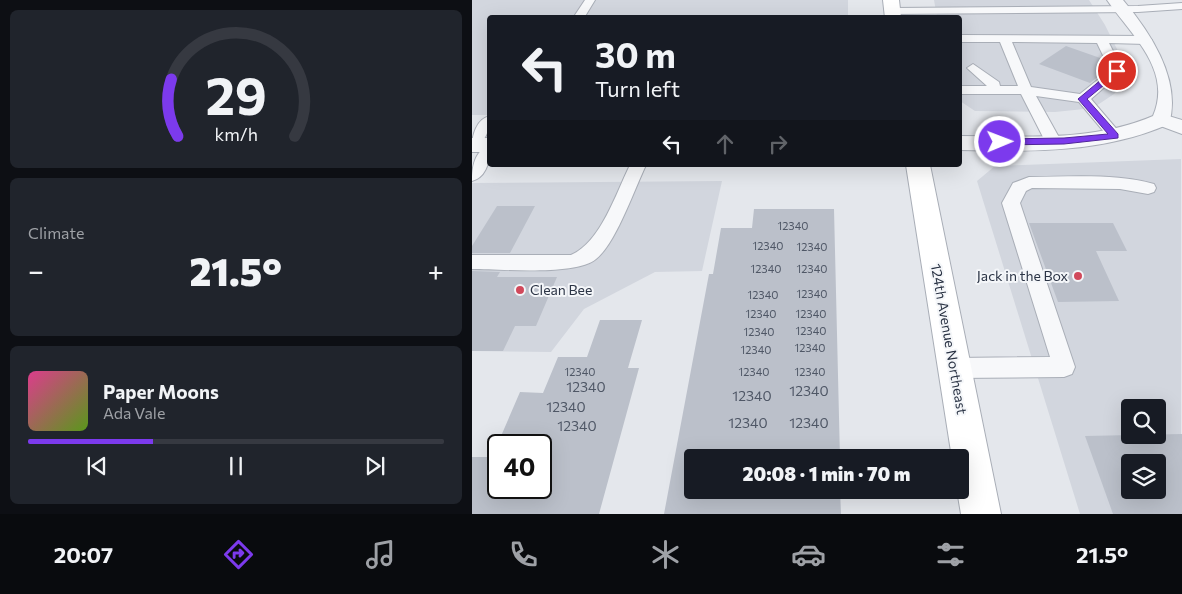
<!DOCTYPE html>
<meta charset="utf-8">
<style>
body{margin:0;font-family:Commissioner,sans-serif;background:#20242c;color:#f1f3f6;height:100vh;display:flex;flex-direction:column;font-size:19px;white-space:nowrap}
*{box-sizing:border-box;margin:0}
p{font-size:16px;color:#9ea1a6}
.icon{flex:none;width:28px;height:28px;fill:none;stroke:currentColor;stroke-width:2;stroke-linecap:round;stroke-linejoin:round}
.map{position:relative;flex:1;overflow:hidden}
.sheet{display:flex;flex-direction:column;gap:10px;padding:10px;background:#0d0f14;width:472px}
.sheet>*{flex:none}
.guide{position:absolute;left:15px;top:15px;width:475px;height:152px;border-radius:5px;box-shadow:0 5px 20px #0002;background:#171b24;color:#f1f3f6;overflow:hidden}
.controls{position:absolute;left:649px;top:399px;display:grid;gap:10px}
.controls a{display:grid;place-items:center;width:45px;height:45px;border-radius:5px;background:#171b24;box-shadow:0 5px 20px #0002;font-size:25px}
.speed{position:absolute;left:15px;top:434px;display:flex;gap:10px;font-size:25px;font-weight:700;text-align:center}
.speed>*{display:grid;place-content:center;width:65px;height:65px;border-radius:50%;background:#171b24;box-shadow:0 5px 20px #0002;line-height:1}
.speed .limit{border:2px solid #111;border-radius:8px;background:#fff;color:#111}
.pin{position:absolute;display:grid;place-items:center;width:42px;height:42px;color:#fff;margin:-21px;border:2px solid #fff;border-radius:50%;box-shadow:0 1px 5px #0007}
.me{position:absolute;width:55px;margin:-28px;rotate:89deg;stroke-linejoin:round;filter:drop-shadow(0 0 4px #0008)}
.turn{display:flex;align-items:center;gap:18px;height:105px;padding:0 25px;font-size:22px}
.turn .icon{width:65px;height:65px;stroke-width:2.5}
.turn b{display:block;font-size:35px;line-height:42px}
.lanes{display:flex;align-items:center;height:48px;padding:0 25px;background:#0003;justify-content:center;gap:25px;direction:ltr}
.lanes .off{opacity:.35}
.big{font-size:38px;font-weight:800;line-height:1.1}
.sheet .card{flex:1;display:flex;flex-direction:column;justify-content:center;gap:8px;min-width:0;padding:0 18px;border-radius:8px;background:#20242c}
.sheet .dial{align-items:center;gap:0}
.dial svg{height:130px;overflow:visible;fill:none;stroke:#363941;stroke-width:7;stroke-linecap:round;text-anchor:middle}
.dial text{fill:#f1f3f6;stroke:none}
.song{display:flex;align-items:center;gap:15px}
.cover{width:60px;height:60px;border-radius:8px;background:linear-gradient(135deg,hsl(330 70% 55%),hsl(90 70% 35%))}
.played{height:5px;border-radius:2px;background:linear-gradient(90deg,#7c3aed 30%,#363941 30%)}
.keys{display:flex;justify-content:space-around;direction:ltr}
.heat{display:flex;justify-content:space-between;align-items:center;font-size:28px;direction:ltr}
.trip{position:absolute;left:212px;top:449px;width:285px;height:50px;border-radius:5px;background:#171b24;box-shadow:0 5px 20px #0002;font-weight:800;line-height:50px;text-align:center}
.dock{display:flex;height:80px;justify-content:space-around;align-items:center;background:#090b0e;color:#9ea1a6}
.dock .icon{width:35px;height:35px}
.dock .on{color:#7c3aed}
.dock b{font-size:22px;color:#f1f3f6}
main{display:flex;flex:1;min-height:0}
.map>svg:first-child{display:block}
.built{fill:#d2d6de;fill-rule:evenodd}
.building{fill:#bbc0ca;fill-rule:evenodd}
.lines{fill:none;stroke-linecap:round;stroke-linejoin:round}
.service-casing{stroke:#a9aeb7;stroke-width:2}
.minor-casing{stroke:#a9aeb7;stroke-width:2}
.tertiary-casing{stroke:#a9aeb7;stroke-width:2}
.secondary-casing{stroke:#a9aeb7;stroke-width:2}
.service{fill:#f7f8fa;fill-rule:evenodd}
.minor{fill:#f7f8fa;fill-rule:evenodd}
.tertiary{fill:#f7f8fa;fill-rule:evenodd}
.secondary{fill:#fff;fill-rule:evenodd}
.route{fill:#7c3aed;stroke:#51269a}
.poi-dot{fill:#d1495b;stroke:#f4f6f9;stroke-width:2}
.labels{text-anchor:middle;stroke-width:4;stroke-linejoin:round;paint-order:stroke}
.number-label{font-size:11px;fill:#4f5766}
.poi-label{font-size:14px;fill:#2b3445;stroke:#f4f6f9;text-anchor:end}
.street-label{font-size:14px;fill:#2b3445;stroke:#f4f6f9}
.near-number-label{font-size:14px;fill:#4f5766}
</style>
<main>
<section class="sheet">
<div class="card dial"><svg viewBox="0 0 100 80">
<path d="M14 69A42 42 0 1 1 86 69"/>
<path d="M14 69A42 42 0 0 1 10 34" stroke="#7c3aed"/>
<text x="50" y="56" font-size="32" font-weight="700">29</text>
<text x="50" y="72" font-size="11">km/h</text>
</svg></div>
<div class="card"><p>Climate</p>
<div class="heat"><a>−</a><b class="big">21.5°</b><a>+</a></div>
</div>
<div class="card">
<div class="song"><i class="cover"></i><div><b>Paper Moons</b><p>Ada Vale</p></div></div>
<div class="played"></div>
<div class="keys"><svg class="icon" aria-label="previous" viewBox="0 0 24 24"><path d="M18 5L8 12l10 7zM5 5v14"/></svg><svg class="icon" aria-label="pause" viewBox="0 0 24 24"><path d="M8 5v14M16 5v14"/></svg><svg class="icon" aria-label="next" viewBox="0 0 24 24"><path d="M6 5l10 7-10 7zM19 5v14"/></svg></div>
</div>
</section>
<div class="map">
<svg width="710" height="514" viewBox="0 0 710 514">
<rect width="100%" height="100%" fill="#e4e7ec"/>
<path class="built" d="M0,0H376V18H18L17,115H0Z
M462,0H617L633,25L654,67L652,81L642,94L624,106L612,109L583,112L503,111L488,101V18L465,17Z
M709,159V514H608L505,181L523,166ZM658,408H685V435H658ZM658,462H685V490H658Z
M250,181L230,271L183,272L112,309L79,352L0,351V183Z"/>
<path class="building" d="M594,46L631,59L636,69L618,83L567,64Z
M25,206H63L38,253H0V246Z
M282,209H362L368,458H221V490H368L369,514H192L237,274H241L249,228H280Z
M557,223H641L655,251H624L647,301L586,302Z
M0,271L28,272L25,277H85L64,326H43L31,351H0Z
M128,320H170L156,368H167L127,514H0V457H20L48,392L71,393L86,357H115ZM26,445H69V488H26Z
M710,434V514H641L613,436ZM658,462H685V490H658Z"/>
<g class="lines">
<defs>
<path id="service" d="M113,0H123L112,18H101Z
M710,3V9L666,12L420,14L415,11L420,8L666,6Z
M488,35L674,36L680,40L674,44L637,43L651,71L619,99L648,133L650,136L648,139H638L607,102L564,96L589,141L581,146L573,141L549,94H488V86H515L495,68L501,64L527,82L528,86H546L528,42H489ZM540,42L625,43L638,70L608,94L559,87Z
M18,116C18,128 14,144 0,148C0,136 4,119 18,116Z
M18,146C18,160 15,177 0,181C0,168 2,150 18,146Z
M158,165H174C162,190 144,243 124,259C104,276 28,269 0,269V255H99C129,242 144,193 158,165Z
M557,177C597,177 643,173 682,184L684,188L682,192L676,194L648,189L560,188L554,191L548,203L603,367L600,374L592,377L482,378L474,375L471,368L474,361L482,358L578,357L530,203L541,183Z"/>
<path id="minor" d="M690,114L710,120V134L683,124L679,120L683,116Z"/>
<path id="tertiary" d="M635,0H651C678,32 710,80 697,124C631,153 559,152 488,150V136C553,136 620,142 681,116C701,70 659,35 635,0Z
M0,138H18V152H0Z"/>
<path id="secondary" d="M411,0H427L429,18H413Z
M434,165H458L529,514H489L485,490H489V458H480Z"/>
</defs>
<use href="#service" class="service-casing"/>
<use href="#minor" class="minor-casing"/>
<use href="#tertiary" class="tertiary-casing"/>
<use href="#secondary" class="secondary-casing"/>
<use href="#service" class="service"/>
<use href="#minor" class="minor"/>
<use href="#tertiary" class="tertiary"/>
<use href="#secondary" class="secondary"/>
</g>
<path class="route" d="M642,69L649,71L615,99L646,134V138L592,144L528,145L523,142L528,139L592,138L636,134L606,99Z"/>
<g class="poi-dot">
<circle cx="606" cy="276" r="5"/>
<circle cx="48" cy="290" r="5"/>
</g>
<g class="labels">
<g class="number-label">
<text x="321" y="230">12340</text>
<text x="296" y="250">12340</text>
<text x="340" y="251">12340</text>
<text x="294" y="273">12340</text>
<text x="340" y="273">12340</text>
<text x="340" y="298">12340</text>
<text x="291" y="299">12340</text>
<text x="289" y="318">12340</text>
<text x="339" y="318">12340</text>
<text x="339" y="335">12340</text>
<text x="287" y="336">12340</text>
<text x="338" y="352">12340</text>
<text x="284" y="354">12340</text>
<text x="108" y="376">12340</text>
<text x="282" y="376">12340</text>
<text x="338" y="376">12340</text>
</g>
<g class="poi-label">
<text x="596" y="281">Jack in the Box</text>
<text x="58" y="295" text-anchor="start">Clean Bee</text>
</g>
<g class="street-label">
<text transform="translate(477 339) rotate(80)" y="5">124th Avenue Northeast</text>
</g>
<g class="near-number-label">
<text x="114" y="392">12340</text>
<text x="337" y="396">12340</text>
<text x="280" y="401">12340</text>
<text x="94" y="412">12340</text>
<text x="276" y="428">12340</text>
<text x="337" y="428">12340</text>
<text x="105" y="431">12340</text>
</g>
</g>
</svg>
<div class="controls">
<a><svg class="icon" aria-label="search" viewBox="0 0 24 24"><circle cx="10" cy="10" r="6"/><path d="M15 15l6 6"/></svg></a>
<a><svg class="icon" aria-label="layers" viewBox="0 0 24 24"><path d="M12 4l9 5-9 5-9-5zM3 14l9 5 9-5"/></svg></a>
</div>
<div class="speed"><div class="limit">40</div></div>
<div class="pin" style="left:645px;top:71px;background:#d93025"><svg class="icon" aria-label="arrive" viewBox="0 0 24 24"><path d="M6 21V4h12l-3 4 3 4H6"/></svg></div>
<svg class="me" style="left:528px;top:142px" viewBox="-20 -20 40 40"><circle r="17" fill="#7c3aed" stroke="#fff" stroke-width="3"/><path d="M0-11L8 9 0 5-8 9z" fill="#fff"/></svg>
<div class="trip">20:08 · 1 min · 70 m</div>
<div class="guide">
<div class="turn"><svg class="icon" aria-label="left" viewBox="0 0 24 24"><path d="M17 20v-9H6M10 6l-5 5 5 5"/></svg><div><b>30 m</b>Turn left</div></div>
<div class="lanes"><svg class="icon" aria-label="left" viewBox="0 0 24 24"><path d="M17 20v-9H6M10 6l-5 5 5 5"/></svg><svg class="icon off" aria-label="ahead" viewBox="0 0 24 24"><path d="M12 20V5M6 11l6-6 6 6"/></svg><svg class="icon off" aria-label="right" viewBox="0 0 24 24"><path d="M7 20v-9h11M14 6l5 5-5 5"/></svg></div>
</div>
</div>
</main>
<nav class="dock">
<b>20:07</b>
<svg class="icon on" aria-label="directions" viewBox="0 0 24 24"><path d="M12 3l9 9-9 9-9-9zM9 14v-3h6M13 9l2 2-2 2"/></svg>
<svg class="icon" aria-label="music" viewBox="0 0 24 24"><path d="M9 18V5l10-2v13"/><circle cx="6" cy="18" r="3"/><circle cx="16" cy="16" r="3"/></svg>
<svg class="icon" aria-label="phone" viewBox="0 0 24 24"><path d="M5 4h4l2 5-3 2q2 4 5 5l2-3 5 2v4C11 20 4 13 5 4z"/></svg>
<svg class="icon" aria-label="climate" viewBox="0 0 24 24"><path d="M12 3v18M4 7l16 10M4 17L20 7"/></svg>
<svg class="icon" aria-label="car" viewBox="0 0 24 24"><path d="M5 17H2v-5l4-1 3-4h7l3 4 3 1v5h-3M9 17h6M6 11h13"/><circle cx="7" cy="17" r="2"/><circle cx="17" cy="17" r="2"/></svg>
<svg class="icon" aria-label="filters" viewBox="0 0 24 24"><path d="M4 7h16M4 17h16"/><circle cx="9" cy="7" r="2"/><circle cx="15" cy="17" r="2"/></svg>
<b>21.5°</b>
</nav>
